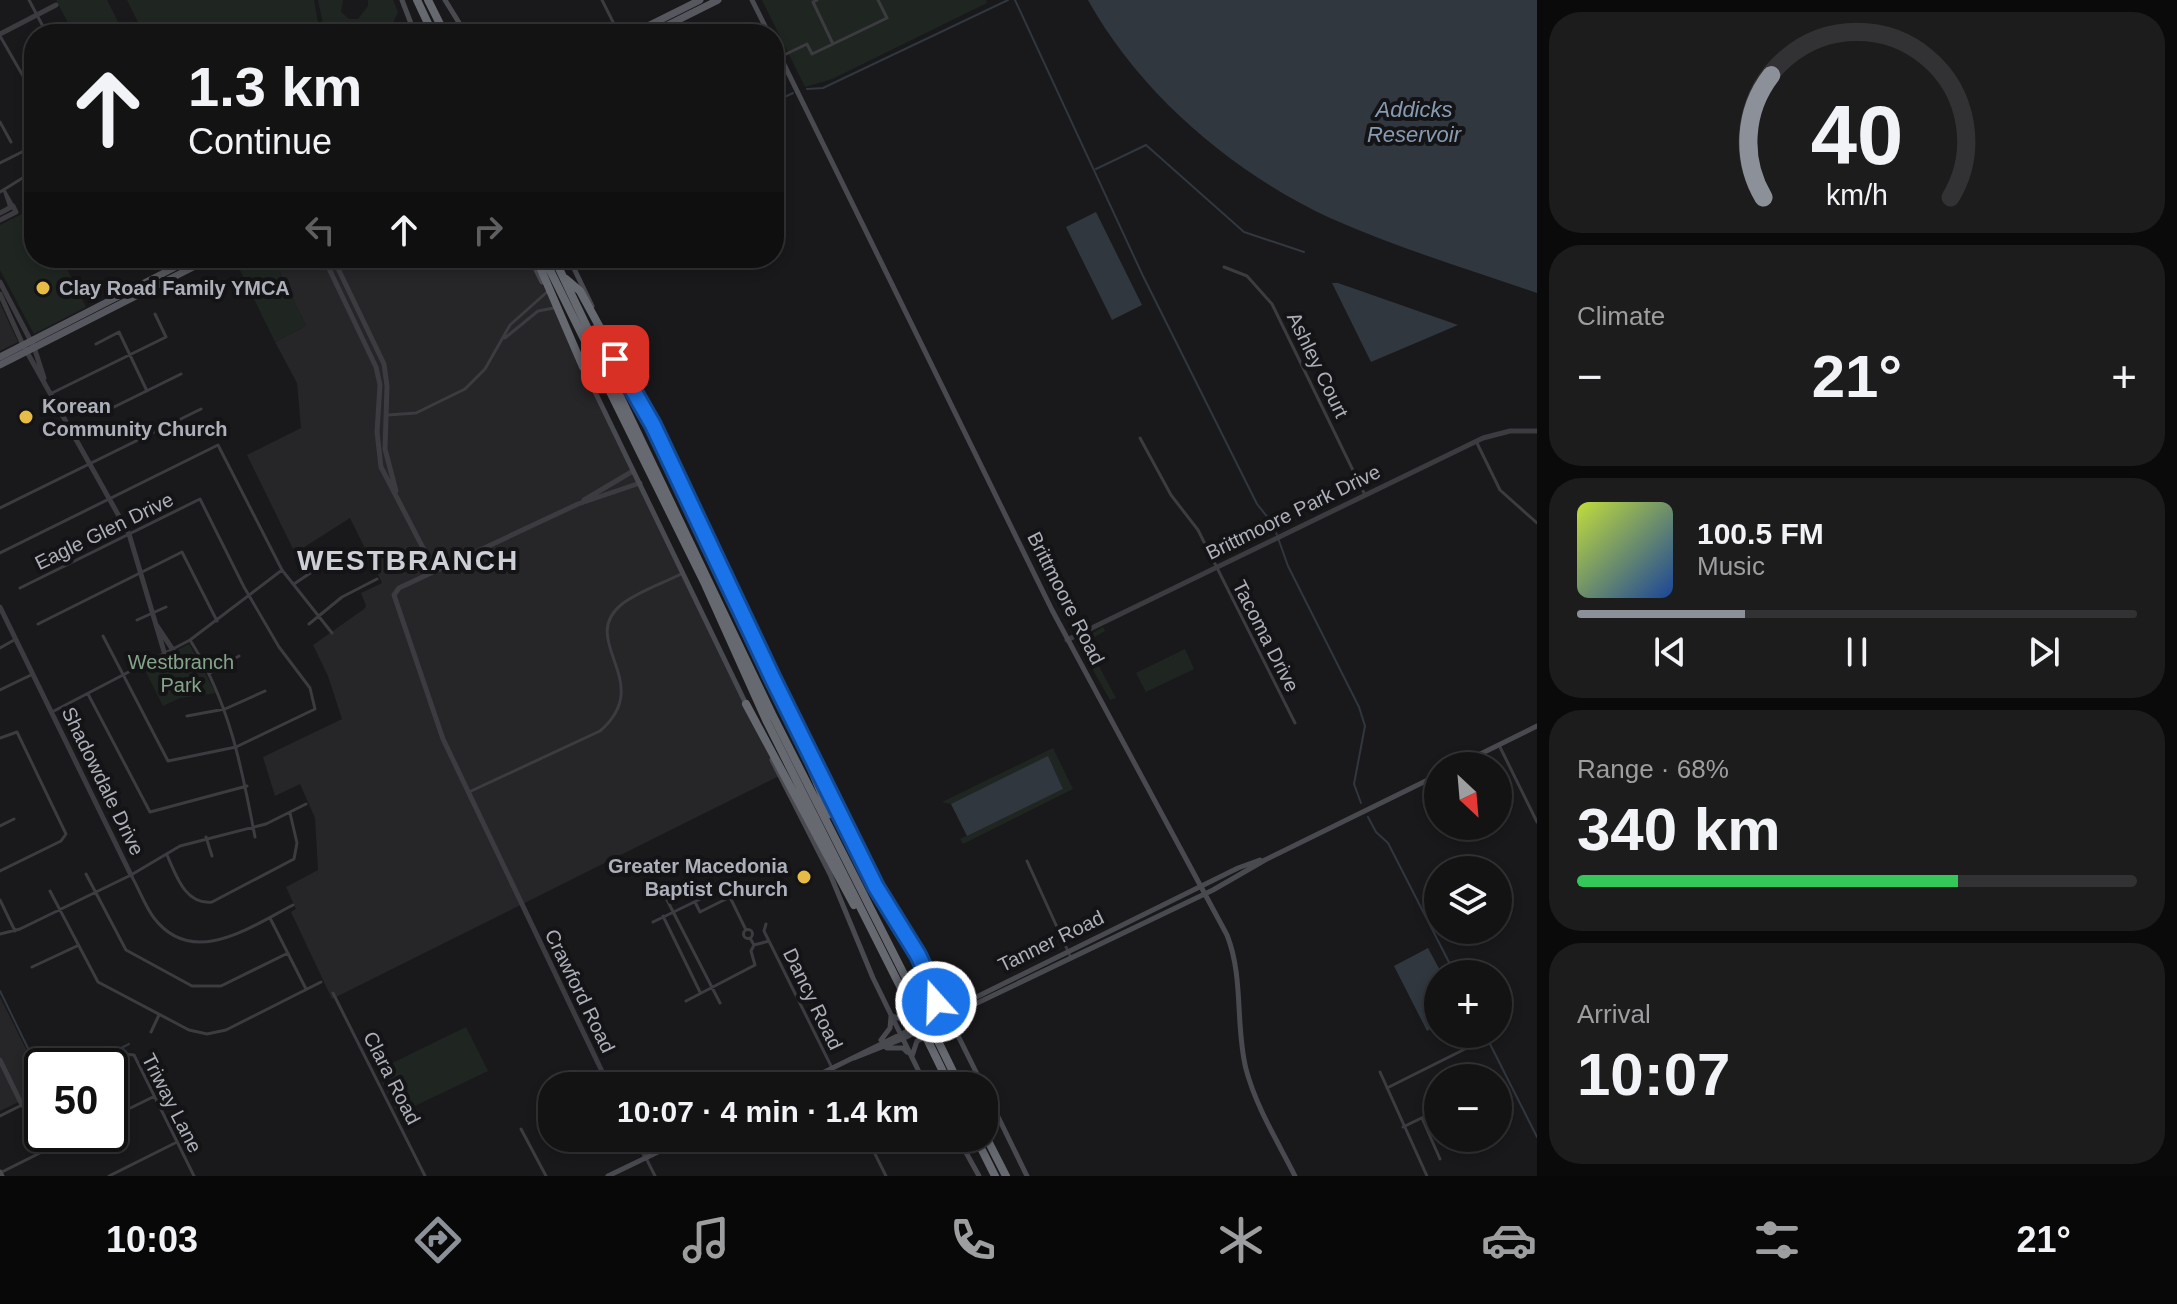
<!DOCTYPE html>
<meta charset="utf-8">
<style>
body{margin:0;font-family:Helvetica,sans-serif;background:#1c1c1d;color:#f1f3f6;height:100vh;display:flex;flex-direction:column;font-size:30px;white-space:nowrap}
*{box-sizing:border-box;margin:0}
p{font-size:26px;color:#9d9ea0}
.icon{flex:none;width:44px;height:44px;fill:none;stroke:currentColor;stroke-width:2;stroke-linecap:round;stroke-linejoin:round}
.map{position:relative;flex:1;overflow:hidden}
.side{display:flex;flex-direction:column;gap:12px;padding:12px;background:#0a0a0b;width:640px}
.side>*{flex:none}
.hud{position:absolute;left:24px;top:24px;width:760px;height:244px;border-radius:32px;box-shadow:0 4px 12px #0003,0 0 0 2px #323234;background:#131314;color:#f1f3f6;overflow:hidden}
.needle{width:52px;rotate:154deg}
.tools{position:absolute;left:1424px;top:752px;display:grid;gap:16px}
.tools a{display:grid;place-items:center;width:88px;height:88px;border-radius:50%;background:#131314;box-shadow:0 4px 12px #0003,0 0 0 2px #323234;font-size:40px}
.speed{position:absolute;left:24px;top:1048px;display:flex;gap:16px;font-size:40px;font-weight:700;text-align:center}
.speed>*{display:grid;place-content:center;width:104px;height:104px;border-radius:50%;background:#131314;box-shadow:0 4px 12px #0003,0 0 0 2px #323234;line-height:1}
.speed .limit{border:4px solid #111;border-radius:12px;background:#fff;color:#111}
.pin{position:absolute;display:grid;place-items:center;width:68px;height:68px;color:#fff;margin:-34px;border-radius:16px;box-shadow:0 4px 12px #0006}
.me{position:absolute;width:88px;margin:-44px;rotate:340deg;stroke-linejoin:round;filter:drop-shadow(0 0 6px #0008)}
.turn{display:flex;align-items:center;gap:28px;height:168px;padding:0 32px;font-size:36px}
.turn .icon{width:104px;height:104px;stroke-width:2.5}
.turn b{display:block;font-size:56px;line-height:68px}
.lanes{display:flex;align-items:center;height:76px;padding:0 32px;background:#0003;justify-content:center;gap:40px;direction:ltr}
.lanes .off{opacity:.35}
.big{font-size:60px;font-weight:700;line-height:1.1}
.side .widget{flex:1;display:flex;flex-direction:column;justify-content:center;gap:12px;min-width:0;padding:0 28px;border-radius:32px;background:#1c1c1d}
.side .dial{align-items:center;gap:0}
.dial svg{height:208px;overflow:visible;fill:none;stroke:#323234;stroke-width:7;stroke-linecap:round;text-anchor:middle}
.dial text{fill:#f1f3f6;stroke:none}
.song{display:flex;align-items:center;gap:24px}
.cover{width:96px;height:96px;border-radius:12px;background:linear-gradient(135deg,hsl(70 70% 55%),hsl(220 70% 35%))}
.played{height:8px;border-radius:4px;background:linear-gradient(90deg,#8c9099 30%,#323234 30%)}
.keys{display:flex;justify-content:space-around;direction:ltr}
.heat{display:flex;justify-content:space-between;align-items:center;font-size:44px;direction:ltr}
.charge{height:12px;border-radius:6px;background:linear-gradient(90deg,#34c759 68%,#323234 0)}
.trip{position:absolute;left:538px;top:1072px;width:460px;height:80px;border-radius:32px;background:#131314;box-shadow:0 4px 12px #0003,0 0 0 2px #323234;font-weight:700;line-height:80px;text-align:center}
.tab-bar{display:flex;height:128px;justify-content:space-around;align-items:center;background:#080808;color:#9d9ea0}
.tab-bar .icon{width:56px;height:56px}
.tab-bar .current{color:#8c9099}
.tab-bar b{font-size:36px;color:#f1f3f6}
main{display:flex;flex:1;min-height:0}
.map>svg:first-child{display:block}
.built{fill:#262528}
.green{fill:#1f2621}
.water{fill:#30373f}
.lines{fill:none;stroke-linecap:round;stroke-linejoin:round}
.stream{stroke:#30373f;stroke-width:2}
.minor{stroke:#3b3b40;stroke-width:3}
.tertiary{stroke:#3b3b40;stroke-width:5}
.secondary{stroke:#494a50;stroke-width:5}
.primary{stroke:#57585f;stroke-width:7}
.motorway{stroke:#676971;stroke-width:8}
.motorway-bridge{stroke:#676971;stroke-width:8}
.route-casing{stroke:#114b97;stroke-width:20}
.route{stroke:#1a73e8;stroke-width:14}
.poi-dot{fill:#e7bc46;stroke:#141416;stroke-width:3}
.labels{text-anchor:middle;stroke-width:8;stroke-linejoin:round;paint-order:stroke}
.poi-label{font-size:20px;font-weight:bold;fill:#adb0ba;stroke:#141416;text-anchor:start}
.street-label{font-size:20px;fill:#adb0ba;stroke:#141416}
.park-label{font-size:20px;fill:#85a489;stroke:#141416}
.water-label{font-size:22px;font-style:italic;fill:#869bb2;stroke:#141416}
.district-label{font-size:28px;font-weight:bold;letter-spacing:2px;fill:#cdcfd6;stroke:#141416}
</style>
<main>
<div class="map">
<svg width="1537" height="1176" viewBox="0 0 1537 1176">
<rect width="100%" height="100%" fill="#19191b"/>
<path class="built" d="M273,258H530L779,776L332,999L291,912L296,909L286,887L318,870L315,818L300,784L275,796L263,757L342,719L328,676L313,645L364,609L366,606L361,593L382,583L350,518L295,553L247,455L301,428L297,383L275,342L306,326Z
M0,303L18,342L0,351Z
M0,997L42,1081V1091L0,1111Z"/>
<path class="green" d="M56,0H107L124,34H74Z
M127,0H314L320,34H144Z
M318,0H343L341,12L349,19H358L368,6V0H393L398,12L388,34H325Z
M762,0H986L987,3L832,79L805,87Z
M34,208V258H68L63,261L86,307L34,334L0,270V225Z
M234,258H273L306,326L275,342Z
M1103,627L1105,631L1086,642L1116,698L1110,700L1079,645L1081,640Z
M189,644L216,693L180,698L163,706L144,668Z
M1185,649L1194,669L1146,692L1136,673Z
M1053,748L1073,789L963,844L960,839L1063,789L1048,757L951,804L942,802Z
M466,1027L488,1071L398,1114L376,1071Z"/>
<path class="water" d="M1088,0H1537V293C1468,269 1397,248 1330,218C1233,173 1140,94 1088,0Z
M1096,212L1142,305L1112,320L1066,227Z
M1332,283H1338L1458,325L1371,362Z
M1048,756L1063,789L967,836L951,804Z
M1428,948L1442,974H1438V1025L1427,1031L1394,966Z"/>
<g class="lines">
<path class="stream" d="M1015,0L1143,276L1257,504L1273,524L1288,566L1359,707L1365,726L1354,784L1361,803
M807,89L823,88L1008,0
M774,102L793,93
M1096,169L1146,145L1244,232L1304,252
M1368,817L1376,832L1388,843L1455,974
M0,991L42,1077
M1485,1034L1537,1137
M86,1066L129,1044"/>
<path class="minor" d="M29,0L47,34
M602,0L619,34
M0,36L34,95
M833,44L887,18L878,0
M780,57L807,44L812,54L833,44L813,2L817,0
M0,122L11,142
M0,163L34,146
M4,190L10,208
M4,190L13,206
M0,192L29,174L31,168L23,151
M1224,267L1247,276L1272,304L1365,495
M505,338L538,311L554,308
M96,344L119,332L147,391
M52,393L166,337L155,314
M110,409L181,374
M388,415L416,413L465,389L485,369L510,325L547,292
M1140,438L1171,495L1198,530L1295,723
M1476,441L1500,490L1537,523
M0,508L201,409
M0,553L218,445L282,570L332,633
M294,584L343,551
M20,588L200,499L244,587L279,647L310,688L315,709L236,747L168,761L103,636
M137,620L166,607
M38,624L182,552L217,621
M309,624L342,597L377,579
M190,640C229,701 242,768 255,837
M0,648L14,640
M210,673L239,656
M0,690L33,674
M88,694L150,812L247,786
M52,712L190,640L282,570
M187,716L225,709L265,691
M0,738L17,732L66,834L61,841L0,871
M1499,745L1537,822
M469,792L600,731C657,682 576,641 622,604C639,591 664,583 683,573
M0,826L14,819
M206,837L212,856
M167,855C176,875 185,905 212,902L294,859L297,843L290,813
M1027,861L1071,958
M86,874L126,950L192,986H221L288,953
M131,875C139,889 145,906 154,918C193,969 252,926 293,905
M50,891L98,982L189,1030L207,1034L226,1030L321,982
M666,898L720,1003
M0,900L15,931
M695,902L700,912L730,897
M663,916L700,992
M270,918L306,989
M653,922L725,887L746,930
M766,924L764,931L841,1086
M743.5 934a4.5 4.5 0 1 1 9 0a4.5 4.5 0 1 1-9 0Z
M0,934L20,929L131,875L180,846L266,824L306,804
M750,938L754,945L769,941
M32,967L77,946
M333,993L425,1176
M686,1001L755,965L751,951L754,945
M151,1032L159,1015
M99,1066L123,1054L134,1055L194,1176
M1380,1072L1427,1176
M1387,1088L1475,1044
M0,1116L42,1095
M110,1118L155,1096
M1422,1118L1440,1159
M1498,1122L1502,1130
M1403,1127L1438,1110
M521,1129L546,1176
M867,1138L886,1176
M1468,1138L1471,1143
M646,1158L655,1176
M0,1173L78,1134
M109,1176L177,1142"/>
<path class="tertiary" d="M0,34L56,5
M0,213L13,206L16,212L0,220
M324,258L376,367L380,385L377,432L381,467L435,571
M333,258L384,364L387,386L385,449L396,491
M0,282L34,347L44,378
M0,294L23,345L129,534L165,655
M584,500L633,471
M0,607L131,875
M157,626L173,650
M1067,640L1483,438L1510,431H1537
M0,1060L22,1105
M609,1086L443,739L394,595L399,588L578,504L640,483
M636,1138L646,1158"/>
<path class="secondary" d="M402,0L415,34
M445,0L466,34
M752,0L769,34
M774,44L1052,610L1227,935C1244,978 1235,1025 1246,1069C1256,1107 1278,1142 1295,1176
M530,258L542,282
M569,258L592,306
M583,367L746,704
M653,425L781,695
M800,732L876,887L918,955L983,1086
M772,760L830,874L873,978L926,1086
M1456,766L1537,726
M939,995L949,1001L963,998
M891,1016L906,1020L931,1007L936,996
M956,1030L958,1019L965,1012
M881,1040L890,1028L891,1017
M887,1048H903L907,1052
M912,1056L917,1041L942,1029L955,1030
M854,1058L902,1039L1213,890L1265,860L1438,775
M796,1086L1238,868L1260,860
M984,1088L1027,1176
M958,1138L979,1176
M0,1172L2,1176
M608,1176L687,1138"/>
<path class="primary" d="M632,34L700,0
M650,34L718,0
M0,357L193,258
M0,365L211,258"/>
<path class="motorway" d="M417,0L433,34
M428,0L445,34
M536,258L583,367
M544,258L705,584L767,722L914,1014
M554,258L772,714L916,998
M566,279L580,291L653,425
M779,692L830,814
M746,704L854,905
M939,1043L960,1086
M930,1045L950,1086
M984,1133L1006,1176
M976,1138L995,1176"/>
<path class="motorway-bridge" d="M916,998L939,1043
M914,1014L930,1045"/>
</g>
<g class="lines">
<defs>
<path id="route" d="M615,359L653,425L773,679L876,887L918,955L935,991L936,1002"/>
</defs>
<use href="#route" class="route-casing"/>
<use href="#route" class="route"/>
</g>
<g class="poi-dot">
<circle cx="43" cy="288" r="8"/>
<circle cx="26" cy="417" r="8"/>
<circle cx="804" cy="877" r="8"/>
</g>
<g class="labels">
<g class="poi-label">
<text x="59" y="295">Clay Road Family YMCA</text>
<text x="42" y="413">Korean<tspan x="42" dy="23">Community Church</tspan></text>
<text x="788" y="873" text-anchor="end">Greater Macedonia<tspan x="788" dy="23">Baptist Church</tspan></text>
</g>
<g class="street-label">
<text transform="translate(1318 365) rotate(64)" y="7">Ashley Court</text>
<text transform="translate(1293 512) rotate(-26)" y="7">Brittmoore Park Drive</text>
<text transform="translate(104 531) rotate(-26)" y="7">Eagle Glen Drive</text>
<text transform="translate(1066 598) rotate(63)" y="7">Brittmoore Road</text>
<text transform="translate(1266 636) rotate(63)" y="7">Tacoma Drive</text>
<text transform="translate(103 781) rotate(64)" y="7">Shadowdale Drive</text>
<text transform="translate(1051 941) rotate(-26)" y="7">Tanner Road</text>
<text transform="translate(580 991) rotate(64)" y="7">Crawford Road</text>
<text transform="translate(813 999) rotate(64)" y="7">Dancy Road</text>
<text transform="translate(392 1078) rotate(63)" y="7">Clara Road</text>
<text transform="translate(172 1103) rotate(63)" y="7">Triway Lane</text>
</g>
<g class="park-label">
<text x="181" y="669">Westbranch<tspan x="181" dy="23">Park</tspan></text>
</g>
<g class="water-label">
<text x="1414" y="117">Addicks<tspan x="1414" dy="25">Reservoir</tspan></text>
</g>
<g class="district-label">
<text x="408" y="570">WESTBRANCH</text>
</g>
</g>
</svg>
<div class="tools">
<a><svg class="needle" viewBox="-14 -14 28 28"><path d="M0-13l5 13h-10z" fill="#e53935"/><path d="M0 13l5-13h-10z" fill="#9d9ea0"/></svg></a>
<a><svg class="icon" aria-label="layers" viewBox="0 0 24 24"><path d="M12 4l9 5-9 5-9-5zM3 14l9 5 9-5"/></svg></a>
<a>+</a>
<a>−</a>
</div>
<div class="speed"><div class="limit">50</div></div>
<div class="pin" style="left:615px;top:359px;background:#d93025"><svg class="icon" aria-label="arrive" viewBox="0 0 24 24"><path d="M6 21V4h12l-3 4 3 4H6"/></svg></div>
<svg class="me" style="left:936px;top:1002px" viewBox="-20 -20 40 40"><circle r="17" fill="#1a73e8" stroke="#fff" stroke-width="3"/><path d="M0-11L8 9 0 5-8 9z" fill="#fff"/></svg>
<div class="trip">10:07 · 4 min · 1.4 km</div>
<div class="hud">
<div class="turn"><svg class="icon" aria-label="ahead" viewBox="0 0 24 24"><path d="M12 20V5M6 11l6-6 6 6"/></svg><div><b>1.3 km</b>Continue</div></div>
<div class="lanes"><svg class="icon off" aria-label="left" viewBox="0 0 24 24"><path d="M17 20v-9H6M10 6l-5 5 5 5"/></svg><svg class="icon" aria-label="ahead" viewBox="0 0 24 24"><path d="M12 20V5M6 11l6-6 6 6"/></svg><svg class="icon off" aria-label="right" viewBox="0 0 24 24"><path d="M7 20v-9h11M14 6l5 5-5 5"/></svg></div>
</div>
</div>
<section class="side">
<div class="widget dial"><svg viewBox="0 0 100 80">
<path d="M14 69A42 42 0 1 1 86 69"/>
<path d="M14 69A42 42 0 0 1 17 22" stroke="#8c9099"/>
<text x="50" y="56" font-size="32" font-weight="700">40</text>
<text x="50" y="72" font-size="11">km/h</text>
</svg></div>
<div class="widget"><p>Climate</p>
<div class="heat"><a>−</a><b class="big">21°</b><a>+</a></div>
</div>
<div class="widget">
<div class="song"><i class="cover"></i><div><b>100.5 FM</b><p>Music</p></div></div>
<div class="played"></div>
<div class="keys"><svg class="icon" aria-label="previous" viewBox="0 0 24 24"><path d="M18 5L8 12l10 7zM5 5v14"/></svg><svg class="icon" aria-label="pause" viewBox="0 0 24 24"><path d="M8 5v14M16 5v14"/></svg><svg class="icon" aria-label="next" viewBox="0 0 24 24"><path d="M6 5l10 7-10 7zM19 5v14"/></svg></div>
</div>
<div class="widget"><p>Range · 68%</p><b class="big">340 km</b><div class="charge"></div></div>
<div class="widget"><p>Arrival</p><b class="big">10:07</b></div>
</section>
</main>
<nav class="tab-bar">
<b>10:03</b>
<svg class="icon current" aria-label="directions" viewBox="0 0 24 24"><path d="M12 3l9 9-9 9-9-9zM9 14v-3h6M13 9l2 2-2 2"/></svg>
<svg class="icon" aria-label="music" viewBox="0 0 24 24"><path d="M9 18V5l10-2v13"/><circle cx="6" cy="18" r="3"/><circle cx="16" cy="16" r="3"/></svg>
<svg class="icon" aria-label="phone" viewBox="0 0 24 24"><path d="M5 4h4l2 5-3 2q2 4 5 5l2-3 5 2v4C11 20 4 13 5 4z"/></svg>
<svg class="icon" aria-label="climate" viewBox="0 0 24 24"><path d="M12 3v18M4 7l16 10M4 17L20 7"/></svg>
<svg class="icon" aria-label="car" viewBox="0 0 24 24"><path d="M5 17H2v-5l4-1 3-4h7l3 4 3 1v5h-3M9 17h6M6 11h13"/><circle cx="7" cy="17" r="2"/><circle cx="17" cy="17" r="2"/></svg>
<svg class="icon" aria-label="filters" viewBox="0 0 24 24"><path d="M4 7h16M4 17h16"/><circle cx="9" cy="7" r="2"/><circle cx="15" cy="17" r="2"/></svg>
<b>21°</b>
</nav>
